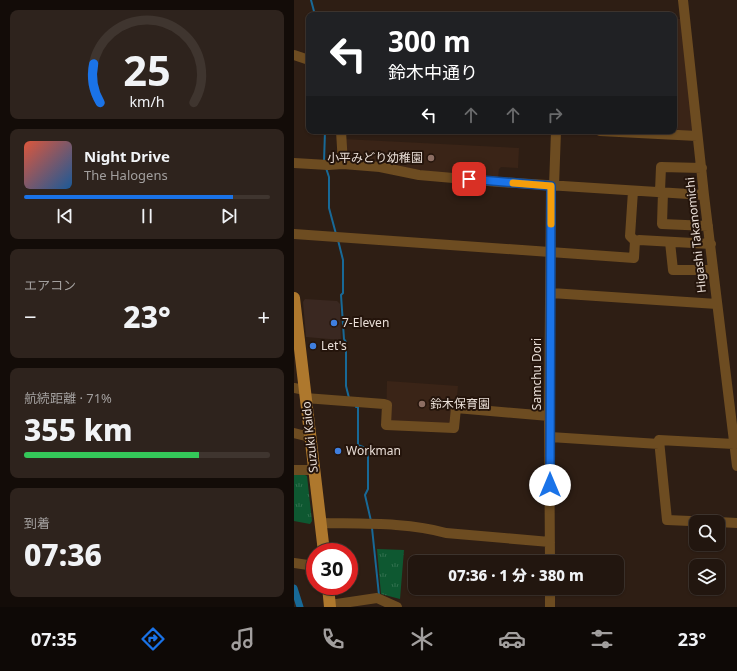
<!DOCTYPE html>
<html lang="ja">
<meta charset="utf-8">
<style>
body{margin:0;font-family:"Noto Sans","Noto Sans JP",sans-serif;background:#2e231d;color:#f1f3f6;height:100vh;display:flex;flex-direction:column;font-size:15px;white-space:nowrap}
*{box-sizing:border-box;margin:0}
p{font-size:13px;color:#a29f9e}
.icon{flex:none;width:22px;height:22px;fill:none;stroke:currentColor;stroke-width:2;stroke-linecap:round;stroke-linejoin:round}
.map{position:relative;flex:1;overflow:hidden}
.panel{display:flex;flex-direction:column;gap:10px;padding:10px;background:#130c08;width:294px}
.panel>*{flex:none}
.top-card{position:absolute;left:12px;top:12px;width:371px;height:122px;border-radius:8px;box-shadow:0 1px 3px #0004,0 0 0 1px #3f352f;background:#202124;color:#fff;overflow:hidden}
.controls{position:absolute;left:395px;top:515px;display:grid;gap:8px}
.controls a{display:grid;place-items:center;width:36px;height:36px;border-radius:8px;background:#22160f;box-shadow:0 1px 3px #0004,0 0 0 1px #3f352f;font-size:20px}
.speed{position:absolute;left:12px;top:543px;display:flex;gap:8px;font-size:20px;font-weight:700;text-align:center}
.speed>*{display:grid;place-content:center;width:52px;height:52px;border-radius:50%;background:#22160f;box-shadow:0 1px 3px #0004,0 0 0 1px #3f352f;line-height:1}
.speed .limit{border:6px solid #d22;background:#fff;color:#111}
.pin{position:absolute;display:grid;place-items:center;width:34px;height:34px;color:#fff;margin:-17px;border-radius:8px;box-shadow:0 2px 6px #0006}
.me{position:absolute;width:44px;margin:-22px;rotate:0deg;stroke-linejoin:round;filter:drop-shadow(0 0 3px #0008)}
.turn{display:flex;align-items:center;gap:14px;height:84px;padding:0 16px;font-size:18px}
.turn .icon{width:52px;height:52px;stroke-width:2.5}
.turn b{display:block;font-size:28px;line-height:34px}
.lanes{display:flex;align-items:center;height:38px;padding:0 16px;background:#0003;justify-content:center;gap:20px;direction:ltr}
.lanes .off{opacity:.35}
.big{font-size:30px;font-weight:800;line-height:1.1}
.panel .widget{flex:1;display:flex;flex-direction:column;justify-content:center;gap:6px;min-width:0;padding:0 14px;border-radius:8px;background:#2e231d}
.panel .dial{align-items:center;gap:0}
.dial svg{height:104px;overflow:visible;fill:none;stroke:#3f352f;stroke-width:7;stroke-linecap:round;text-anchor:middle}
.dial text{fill:#f1f3f6;stroke:none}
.song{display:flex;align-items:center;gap:12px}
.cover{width:48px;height:48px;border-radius:6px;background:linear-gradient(135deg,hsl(10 70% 55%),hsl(210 70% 35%))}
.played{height:4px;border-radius:2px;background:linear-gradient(90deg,#1a73e8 85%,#3f352f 85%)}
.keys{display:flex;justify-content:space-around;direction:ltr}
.heat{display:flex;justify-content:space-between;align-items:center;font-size:22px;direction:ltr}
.charge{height:6px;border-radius:3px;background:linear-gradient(90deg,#34c759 71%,#3f352f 0)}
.trip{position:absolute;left:114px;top:555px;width:216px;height:40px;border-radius:8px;background:#22160f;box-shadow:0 1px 3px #0004,0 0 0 1px #3f352f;font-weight:800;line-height:40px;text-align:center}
.tabs{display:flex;height:64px;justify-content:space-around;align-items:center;background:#0e0906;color:#a29f9e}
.tabs .icon{width:28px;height:28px}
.tabs .on{color:#1a73e8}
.tabs b{font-size:18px;color:#f1f3f6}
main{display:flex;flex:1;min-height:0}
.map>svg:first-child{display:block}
.commercial{fill:#3a2821}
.built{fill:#3a2417}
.park{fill:url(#park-tufts)}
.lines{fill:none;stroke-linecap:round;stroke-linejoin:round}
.stream{stroke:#186997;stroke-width:2}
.canal{stroke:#186997;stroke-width:7}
.minor{stroke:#6d4c21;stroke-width:10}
.major{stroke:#ae782d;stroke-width:12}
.route-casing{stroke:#114b97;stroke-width:10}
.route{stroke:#1a73e8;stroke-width:7}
.slow{stroke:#f59e0b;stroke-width:7}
.education-dot{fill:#8d6e63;stroke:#24140b;stroke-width:1.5}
.shop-dot{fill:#3f7fe0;stroke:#24140b;stroke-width:1.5}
.labels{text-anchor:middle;stroke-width:4;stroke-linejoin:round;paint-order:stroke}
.poi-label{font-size:12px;fill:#e9ded7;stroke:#24140b;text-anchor:start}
.street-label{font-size:12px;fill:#e9ded7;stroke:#24140b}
</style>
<main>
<section class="panel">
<div class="widget dial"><svg viewBox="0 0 100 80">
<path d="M14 69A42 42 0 1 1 86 69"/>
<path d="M14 69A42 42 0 0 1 9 39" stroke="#1a73e8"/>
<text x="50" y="56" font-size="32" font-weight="700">25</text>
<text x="50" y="72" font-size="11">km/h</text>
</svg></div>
<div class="widget">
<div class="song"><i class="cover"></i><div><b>Night Drive</b><p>The Halogens</p></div></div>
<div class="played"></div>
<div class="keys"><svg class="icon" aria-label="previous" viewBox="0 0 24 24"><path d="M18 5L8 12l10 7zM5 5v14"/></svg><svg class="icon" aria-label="pause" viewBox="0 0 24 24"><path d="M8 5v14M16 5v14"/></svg><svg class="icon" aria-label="next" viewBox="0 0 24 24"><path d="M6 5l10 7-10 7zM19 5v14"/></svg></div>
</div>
<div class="widget"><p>エアコン</p>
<div class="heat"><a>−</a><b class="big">23°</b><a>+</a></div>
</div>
<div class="widget"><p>航続距離 · 71%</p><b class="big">355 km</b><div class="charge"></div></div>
<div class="widget"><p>到着</p><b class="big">07:36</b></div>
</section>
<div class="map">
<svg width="443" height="607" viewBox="0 0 443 607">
<defs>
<pattern id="park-tufts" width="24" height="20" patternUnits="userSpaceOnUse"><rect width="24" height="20" fill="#0e5831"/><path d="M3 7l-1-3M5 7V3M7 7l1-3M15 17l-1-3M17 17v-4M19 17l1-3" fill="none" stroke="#31704e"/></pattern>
</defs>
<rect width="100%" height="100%" fill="#2e1e14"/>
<path class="commercial" d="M11,299L43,301L46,304L47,340L12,337L9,302Z"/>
<path class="built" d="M380,19H388L400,132L380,131Z
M49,139L225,148L224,168L207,167L205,169L204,178L141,172L51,159Z
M93,381L164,386L160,428L92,425Z"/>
<path class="park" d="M0,475H11L13,476L18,521L16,524L0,521Z
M83,549L110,550L106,599L87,594Z"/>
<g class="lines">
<path class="stream" d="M17,0L21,15
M30,162L31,131
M32,168L35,177V208L42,234
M44,240L49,260V293L47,295L50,339L52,342V386L55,398
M62,407H64V445L74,449V489L71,495L77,521
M78,528L85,595"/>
<path class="canal" d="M0,588L6,607"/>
<path class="minor" d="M389,0L410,195L443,466
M0,55L15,60
M47,131L49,164
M306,131L403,136
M0,163L34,165L49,164L86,167L125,175L205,182L410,195
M260,186L262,131
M339,191L336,236L341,241
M366,191L367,167L408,168
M369,192L368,224L414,226
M0,234L340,258L341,241L345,240L417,244
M376,242L379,270H419
M257,293L423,304
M0,388L11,390
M11,398L90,404L93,405L92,425L160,428L162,408L255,416
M0,433L16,437
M256,437L365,444
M0,470H19
M419,522L373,520L365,440L440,444
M424,522L443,523
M26,523C66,524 114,522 152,533L256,542
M256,562L255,416L257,186
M0,563L21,566
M256,588V607
M36,605L83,598L103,607"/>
<path class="major" d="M0,298L30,552
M34,586L36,607"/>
</g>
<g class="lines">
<defs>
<path id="route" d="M175,179L257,186L256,485"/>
</defs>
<use href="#route" class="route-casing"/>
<use href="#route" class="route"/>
<path class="slow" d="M219,183L257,186V224"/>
</g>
<g class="education-dot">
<circle cx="137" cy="158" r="4"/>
<circle cx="128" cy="404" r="4"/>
</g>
<g class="shop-dot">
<circle cx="40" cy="323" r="4"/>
<circle cx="19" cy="346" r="4"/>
<circle cx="44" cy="451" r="4"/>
</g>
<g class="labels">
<g class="poi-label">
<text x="129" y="162" text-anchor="end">小平みどり幼稚園</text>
<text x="48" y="327">7-Eleven</text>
<text x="27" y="350">Let's</text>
<text x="136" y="408">鈴木保育園</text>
<text x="52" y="455">Workman</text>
</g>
<g class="street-label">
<text transform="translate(402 235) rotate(-96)" y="4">Higashi Takanomichi</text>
<text transform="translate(243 374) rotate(-90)" y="4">Samchu Dori</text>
<text transform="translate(16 437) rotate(-96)" y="4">Suzuki Kaido</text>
</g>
</g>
</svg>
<div class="controls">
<a><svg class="icon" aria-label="search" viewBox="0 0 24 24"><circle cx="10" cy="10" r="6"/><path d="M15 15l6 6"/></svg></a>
<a><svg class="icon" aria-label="layers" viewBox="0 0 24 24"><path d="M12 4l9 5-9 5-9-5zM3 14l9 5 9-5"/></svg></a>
</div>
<div class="speed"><div class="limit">30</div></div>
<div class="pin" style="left:175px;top:179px;background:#d93025"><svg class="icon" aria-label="arrive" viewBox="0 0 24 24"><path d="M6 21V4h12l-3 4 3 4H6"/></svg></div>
<svg class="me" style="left:256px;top:485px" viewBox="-20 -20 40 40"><circle r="19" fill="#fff"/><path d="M0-13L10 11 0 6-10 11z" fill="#1a73e8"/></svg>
<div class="trip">07:36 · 1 分 · 380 m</div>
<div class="top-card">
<div class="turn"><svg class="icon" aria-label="left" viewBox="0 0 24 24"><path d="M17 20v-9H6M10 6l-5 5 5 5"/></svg><div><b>300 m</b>鈴木中通り</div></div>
<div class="lanes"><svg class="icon" aria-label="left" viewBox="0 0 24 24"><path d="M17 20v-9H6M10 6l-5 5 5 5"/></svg><svg class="icon off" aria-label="ahead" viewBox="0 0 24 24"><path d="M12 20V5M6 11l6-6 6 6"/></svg><svg class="icon off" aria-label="ahead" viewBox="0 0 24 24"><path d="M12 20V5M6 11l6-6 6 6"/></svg><svg class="icon off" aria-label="right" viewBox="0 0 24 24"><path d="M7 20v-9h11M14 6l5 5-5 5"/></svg></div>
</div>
</div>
</main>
<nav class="tabs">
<b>07:35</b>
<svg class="icon on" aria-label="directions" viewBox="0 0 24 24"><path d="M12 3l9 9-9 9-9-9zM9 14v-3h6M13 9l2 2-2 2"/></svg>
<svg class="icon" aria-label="music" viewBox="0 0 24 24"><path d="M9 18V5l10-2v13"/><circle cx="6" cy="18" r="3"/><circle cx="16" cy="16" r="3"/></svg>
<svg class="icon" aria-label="phone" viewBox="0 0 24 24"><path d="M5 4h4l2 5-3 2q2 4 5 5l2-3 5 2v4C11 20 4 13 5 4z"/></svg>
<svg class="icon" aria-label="climate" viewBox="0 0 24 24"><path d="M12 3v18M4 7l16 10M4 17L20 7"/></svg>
<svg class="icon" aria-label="car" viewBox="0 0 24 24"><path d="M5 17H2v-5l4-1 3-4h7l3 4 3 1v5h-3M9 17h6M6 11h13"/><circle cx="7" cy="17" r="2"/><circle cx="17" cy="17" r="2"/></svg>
<svg class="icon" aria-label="filters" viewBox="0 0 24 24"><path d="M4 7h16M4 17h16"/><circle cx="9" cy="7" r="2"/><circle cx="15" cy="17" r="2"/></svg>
<b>23°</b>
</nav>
